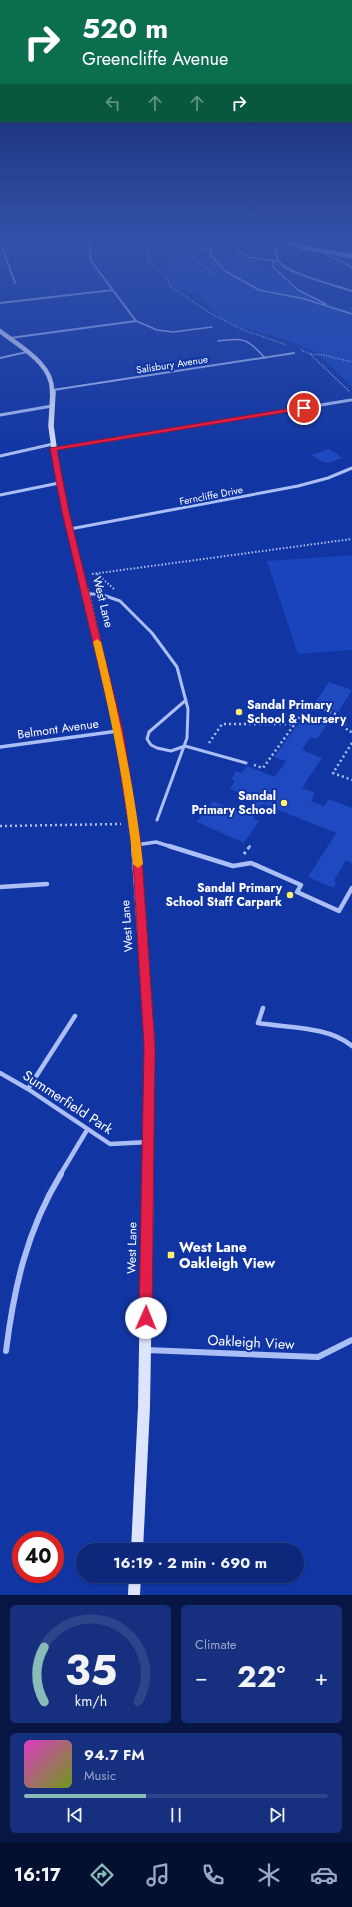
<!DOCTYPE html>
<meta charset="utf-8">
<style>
body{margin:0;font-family:Jost,sans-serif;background:#16307f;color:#f1f3f6;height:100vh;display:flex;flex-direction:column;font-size:15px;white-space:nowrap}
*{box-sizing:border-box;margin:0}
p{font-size:13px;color:#9aa6c7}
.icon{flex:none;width:22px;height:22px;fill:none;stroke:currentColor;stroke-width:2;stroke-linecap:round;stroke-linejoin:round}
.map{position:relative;height:1595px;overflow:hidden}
.sheet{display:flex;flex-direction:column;gap:10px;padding:10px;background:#071643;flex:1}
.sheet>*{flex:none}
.banner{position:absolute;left:0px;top:0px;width:352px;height:122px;box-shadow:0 1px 3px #0004,0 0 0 1px #2d448b;background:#0b6e4f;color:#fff;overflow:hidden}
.speed{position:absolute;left:12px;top:1531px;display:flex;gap:8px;font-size:20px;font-weight:700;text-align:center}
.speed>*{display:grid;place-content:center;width:52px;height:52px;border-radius:50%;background:#0d287a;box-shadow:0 1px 3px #0004,0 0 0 1px #2d448b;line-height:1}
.speed .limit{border:6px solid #d22;background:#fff;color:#111}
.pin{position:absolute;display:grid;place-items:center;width:34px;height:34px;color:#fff;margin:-17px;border:2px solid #fff;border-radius:50%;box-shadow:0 1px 4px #0007}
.me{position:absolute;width:44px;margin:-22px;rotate:1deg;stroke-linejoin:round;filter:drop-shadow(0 0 3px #0008)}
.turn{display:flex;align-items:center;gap:14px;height:84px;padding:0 16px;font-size:18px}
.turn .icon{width:52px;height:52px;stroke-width:2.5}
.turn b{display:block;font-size:28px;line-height:34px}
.lanes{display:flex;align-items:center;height:38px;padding:0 16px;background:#0003;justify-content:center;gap:20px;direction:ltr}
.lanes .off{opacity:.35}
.big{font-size:30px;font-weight:700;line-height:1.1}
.sheet .card{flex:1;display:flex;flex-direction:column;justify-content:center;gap:6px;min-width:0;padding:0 14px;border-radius:6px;background:#16307f}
.sheet .dial{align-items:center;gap:0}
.dial svg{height:104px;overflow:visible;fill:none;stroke:#2d448b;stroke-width:7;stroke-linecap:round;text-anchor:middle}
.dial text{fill:#f1f3f6;stroke:none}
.song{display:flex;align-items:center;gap:12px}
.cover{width:48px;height:48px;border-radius:6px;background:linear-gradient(135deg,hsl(310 70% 55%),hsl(80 70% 35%))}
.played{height:4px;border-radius:2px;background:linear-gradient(90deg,#8bbbb9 40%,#2d448b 40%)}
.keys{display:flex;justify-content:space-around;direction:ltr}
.heat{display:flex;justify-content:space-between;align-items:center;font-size:22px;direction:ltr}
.sheet .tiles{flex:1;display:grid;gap:10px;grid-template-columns:1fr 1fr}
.card:last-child{grid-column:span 2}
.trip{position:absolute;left:76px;top:1543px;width:228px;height:40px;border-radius:20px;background:#0d287a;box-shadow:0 1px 3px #0004,0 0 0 1px #2d448b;font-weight:700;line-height:40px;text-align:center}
.tabs{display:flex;height:64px;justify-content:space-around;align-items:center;background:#051031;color:#9aa6c7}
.tabs .icon{width:28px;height:28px}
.tabs .active{color:#8bbbb9}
.tabs b{font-size:18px;color:#f1f3f6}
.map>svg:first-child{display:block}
.green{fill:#1944bc}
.building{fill:#1f49c1}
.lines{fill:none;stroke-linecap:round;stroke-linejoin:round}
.path-far3{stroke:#abbef5;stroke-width:1.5;stroke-dasharray:1 1.5;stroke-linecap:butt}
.path-far2{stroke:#abbef5;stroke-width:2;stroke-dasharray:1.5 2;stroke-linecap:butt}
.path-far1{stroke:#abbef5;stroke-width:2.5;stroke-dasharray:2 3;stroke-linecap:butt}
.path{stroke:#abbef5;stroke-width:3;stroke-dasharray:2.5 3.5;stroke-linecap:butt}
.lane-far1{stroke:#abbef5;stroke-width:1.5}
.lane{stroke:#abbef5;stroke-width:3}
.street-far4{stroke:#abbef5;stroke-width:2}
.street-far3{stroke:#abbef5;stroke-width:3}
.street-far2{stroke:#abbef5;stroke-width:3.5}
.street-far1{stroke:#abbef5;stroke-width:4.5}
.street{stroke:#abbef5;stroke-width:6}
.secondary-far4{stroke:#dce4fe;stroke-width:4.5}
.secondary-far3{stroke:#dce4fe;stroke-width:5.5}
.secondary-far2{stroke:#dce4fe;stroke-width:8}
.secondary-far1{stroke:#dce4fe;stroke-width:10}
.secondary{stroke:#dce4fe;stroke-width:12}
.route{fill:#e11d48;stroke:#92132f}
.slow{fill:#f59e0b}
.poi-dot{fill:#fff16f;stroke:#1135a2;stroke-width:1.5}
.labels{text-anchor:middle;stroke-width:4;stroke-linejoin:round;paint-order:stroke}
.far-street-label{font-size:10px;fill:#fff;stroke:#1135a2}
.street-label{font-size:12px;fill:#fff;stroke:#1135a2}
.poi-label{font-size:12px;font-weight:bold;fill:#fff;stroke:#1135a2;text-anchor:end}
.near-street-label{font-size:14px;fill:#fff;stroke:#1135a2}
.near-poi-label{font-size:14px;font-weight:bold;fill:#fff;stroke:#1135a2;text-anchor:start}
</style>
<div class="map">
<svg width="352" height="1595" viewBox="0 0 352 1595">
<rect width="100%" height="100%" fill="#1135a2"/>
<path class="green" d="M222,238L227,239L226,252H235L263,260L259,261L260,263L269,264L291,287L342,310L352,306V386L316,352L280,338L239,326L219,317L198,295L169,285L168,280L163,273L168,263L159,248H177L183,242L198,239L202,249L210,256L213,255L215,243Z
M352,555V650L298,654L267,561Z"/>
<path class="building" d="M329,449L342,458L328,463L321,461L311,455Z
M329,682L352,690L338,712L315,703Z
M304,716L327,724L317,739L310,737L302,750L322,758L302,788L315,793L311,801L324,806L329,799L352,808V863L346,860L334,881L337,882L334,888L308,877L336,833L263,804L253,818L259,821L244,843L197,822L213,801L243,814L254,799L230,789L235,781L231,779L236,771L242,773L247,766L275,777L286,761L274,757Z"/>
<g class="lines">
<path class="path-far3" d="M154,238L148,249L149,262L168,279L170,286L210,313L241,329L287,345
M183,238C186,257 203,266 217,276
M301,350L310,354L350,392
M311,354L324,355L352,362"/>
<path class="path-far2" d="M92,574L352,539
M97,574L114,589"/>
<path class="path-far1" d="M209,743L222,724H295
M352,743L333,773L352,780
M254,765L263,768L309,704L338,715L348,731L352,732
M0,826L121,824
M249,847L251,845"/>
<path class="path" d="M244,854L250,846"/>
<path class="lane-far1" d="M199,238L200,243L211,255
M220,238L211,245V255L225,271L259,290L305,299L352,314
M235,249L248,257L274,261
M322,252L352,267
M278,260L273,263V267L298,290L326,304
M136,321L157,330L173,332L212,327
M218,341C244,337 248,339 265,358"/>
<path class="lane" d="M86,594H100L120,601L152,633L177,667L188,709L187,738L157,820
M186,700L149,732L147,739L151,745L157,748L171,751L185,746L246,763"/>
<path class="street-far4" d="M0,241L15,283
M285,241L276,247C276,252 276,258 279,262C291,275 335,285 352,291
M122,244L123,238
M0,303L113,290
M10,338L136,321L91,261L89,238
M0,358L27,352
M53,390L294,353"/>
<path class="street-far3" d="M0,415L52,406
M53,449L351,400
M0,456L53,444
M0,495L59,483
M70,529L298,486L328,478L352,468"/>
<path class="street-far2" d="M0,747L118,731
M136,845L156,842L172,847"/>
<path class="street-far1" d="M169,846L233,866L251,863L301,885L297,892L339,911L352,888
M0,887L47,884
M263,1008L258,1023C288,1028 328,1026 352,1046
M0,1073L28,1089L110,1144L149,1142
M28,1089L75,1016
M60,1175L87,1130"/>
<path class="street" d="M147,1350L318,1357L352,1340
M6,1351C14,1287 27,1230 61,1174"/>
<path class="secondary-far4" d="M277,238L306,248L352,256
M0,331C20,347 54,364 52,393"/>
<path class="secondary-far3" d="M53,392L51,426L59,483L85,592"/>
<path class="secondary-far2" d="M85,591L118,731L136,847"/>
<path class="secondary-far1" d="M136,846L150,1047L148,1175"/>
<path class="secondary" d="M137,1550L144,1407L148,1174
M134,1595L135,1576"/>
</g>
<linearGradient id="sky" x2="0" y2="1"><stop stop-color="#091d59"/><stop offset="0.52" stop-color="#3251a9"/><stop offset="1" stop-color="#3251a9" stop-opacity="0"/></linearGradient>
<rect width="352" height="461" fill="url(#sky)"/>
<path class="route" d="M304,406H306V409L57,450L69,512L123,731L141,845L155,1047L152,1318L150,1323L146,1324L141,1323L139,1318L144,1047L132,845L114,731L62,512L50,448Z"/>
<path class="slow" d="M97,639L101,642C119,716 135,789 143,864L138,868L133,864C126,789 111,716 93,642Z"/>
<g class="poi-dot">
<circle cx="239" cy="712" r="4"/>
<circle cx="284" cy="803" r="4"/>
<circle cx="290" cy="895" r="4"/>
<rect x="167" y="1251" width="8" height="8" rx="2"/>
</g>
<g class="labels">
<g class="far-street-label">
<text transform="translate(172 364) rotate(-9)" y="4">Salisbury Avenue</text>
<text transform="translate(211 495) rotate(-11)" y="4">Ferncliffe Drive</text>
</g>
<g class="street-label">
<text transform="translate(103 602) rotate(76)" y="4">West Lane</text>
<text transform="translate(58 729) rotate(-8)" y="4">Belmont Avenue</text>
<text transform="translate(127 926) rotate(-94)" y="4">West Lane</text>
<text transform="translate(132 1248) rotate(-89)" y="4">West Lane</text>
</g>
<g class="poi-label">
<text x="247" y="709" text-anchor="start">Sandal Primary<tspan x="247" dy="14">School &amp; Nursery</tspan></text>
<text x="276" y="800">Sandal<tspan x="276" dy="14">Primary School</tspan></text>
<text x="282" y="892">Sandal Primary<tspan x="282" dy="14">School Staff Carpark</tspan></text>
</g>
<g class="near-street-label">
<text transform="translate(68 1102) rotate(33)" y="5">Summerfield Park</text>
<text transform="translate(251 1342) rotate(3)" y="5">Oakleigh View</text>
</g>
<g class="near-poi-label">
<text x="179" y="1252">West Lane<tspan x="179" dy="16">Oakleigh View</tspan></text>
</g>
</g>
</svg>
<div class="speed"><div class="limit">40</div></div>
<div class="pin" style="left:304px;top:408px;background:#d93025"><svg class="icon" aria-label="arrive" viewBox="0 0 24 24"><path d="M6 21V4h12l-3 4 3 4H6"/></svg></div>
<svg class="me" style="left:146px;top:1318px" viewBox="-20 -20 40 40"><circle r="19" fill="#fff"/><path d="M0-13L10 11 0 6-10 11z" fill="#e11d48"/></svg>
<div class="trip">16:19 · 2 min · 690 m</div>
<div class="banner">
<div class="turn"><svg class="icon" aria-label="right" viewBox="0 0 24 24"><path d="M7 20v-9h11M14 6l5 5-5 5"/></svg><div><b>520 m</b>Greencliffe Avenue</div></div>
<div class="lanes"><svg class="icon off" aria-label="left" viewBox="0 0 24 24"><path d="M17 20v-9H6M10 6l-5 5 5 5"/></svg><svg class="icon off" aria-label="ahead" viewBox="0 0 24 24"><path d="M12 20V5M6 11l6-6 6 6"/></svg><svg class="icon off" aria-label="ahead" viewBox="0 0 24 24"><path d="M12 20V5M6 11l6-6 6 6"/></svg><svg class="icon" aria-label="right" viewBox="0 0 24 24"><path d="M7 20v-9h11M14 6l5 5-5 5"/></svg></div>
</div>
</div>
<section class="sheet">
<div class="tiles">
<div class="card dial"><svg viewBox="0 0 100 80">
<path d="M14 69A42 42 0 1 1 86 69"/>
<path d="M14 69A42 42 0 0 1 14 27" stroke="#8bbbb9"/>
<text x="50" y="56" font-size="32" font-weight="700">35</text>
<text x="50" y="72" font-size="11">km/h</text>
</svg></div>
<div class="card"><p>Climate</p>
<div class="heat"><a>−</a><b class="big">22°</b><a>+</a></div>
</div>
<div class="card">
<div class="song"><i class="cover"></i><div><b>94.7 FM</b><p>Music</p></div></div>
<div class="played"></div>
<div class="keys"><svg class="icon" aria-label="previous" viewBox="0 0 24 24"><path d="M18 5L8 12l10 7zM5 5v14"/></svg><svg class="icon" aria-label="pause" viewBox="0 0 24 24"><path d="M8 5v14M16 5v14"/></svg><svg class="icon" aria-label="next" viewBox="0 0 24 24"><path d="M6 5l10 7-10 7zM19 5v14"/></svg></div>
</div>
</div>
</section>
<nav class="tabs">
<b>16:17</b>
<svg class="icon active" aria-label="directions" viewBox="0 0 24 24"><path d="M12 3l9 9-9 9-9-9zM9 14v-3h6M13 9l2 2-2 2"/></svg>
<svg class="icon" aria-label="music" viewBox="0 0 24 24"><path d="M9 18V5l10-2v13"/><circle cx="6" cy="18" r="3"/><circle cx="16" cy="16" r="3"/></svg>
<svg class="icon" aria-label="phone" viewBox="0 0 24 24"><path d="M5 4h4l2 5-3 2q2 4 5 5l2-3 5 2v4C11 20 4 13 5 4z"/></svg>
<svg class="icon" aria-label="climate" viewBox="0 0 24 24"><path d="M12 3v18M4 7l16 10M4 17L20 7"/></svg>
<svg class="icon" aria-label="car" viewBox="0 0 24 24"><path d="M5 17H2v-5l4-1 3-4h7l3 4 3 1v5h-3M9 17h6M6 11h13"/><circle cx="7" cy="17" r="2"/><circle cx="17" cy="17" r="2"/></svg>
</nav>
